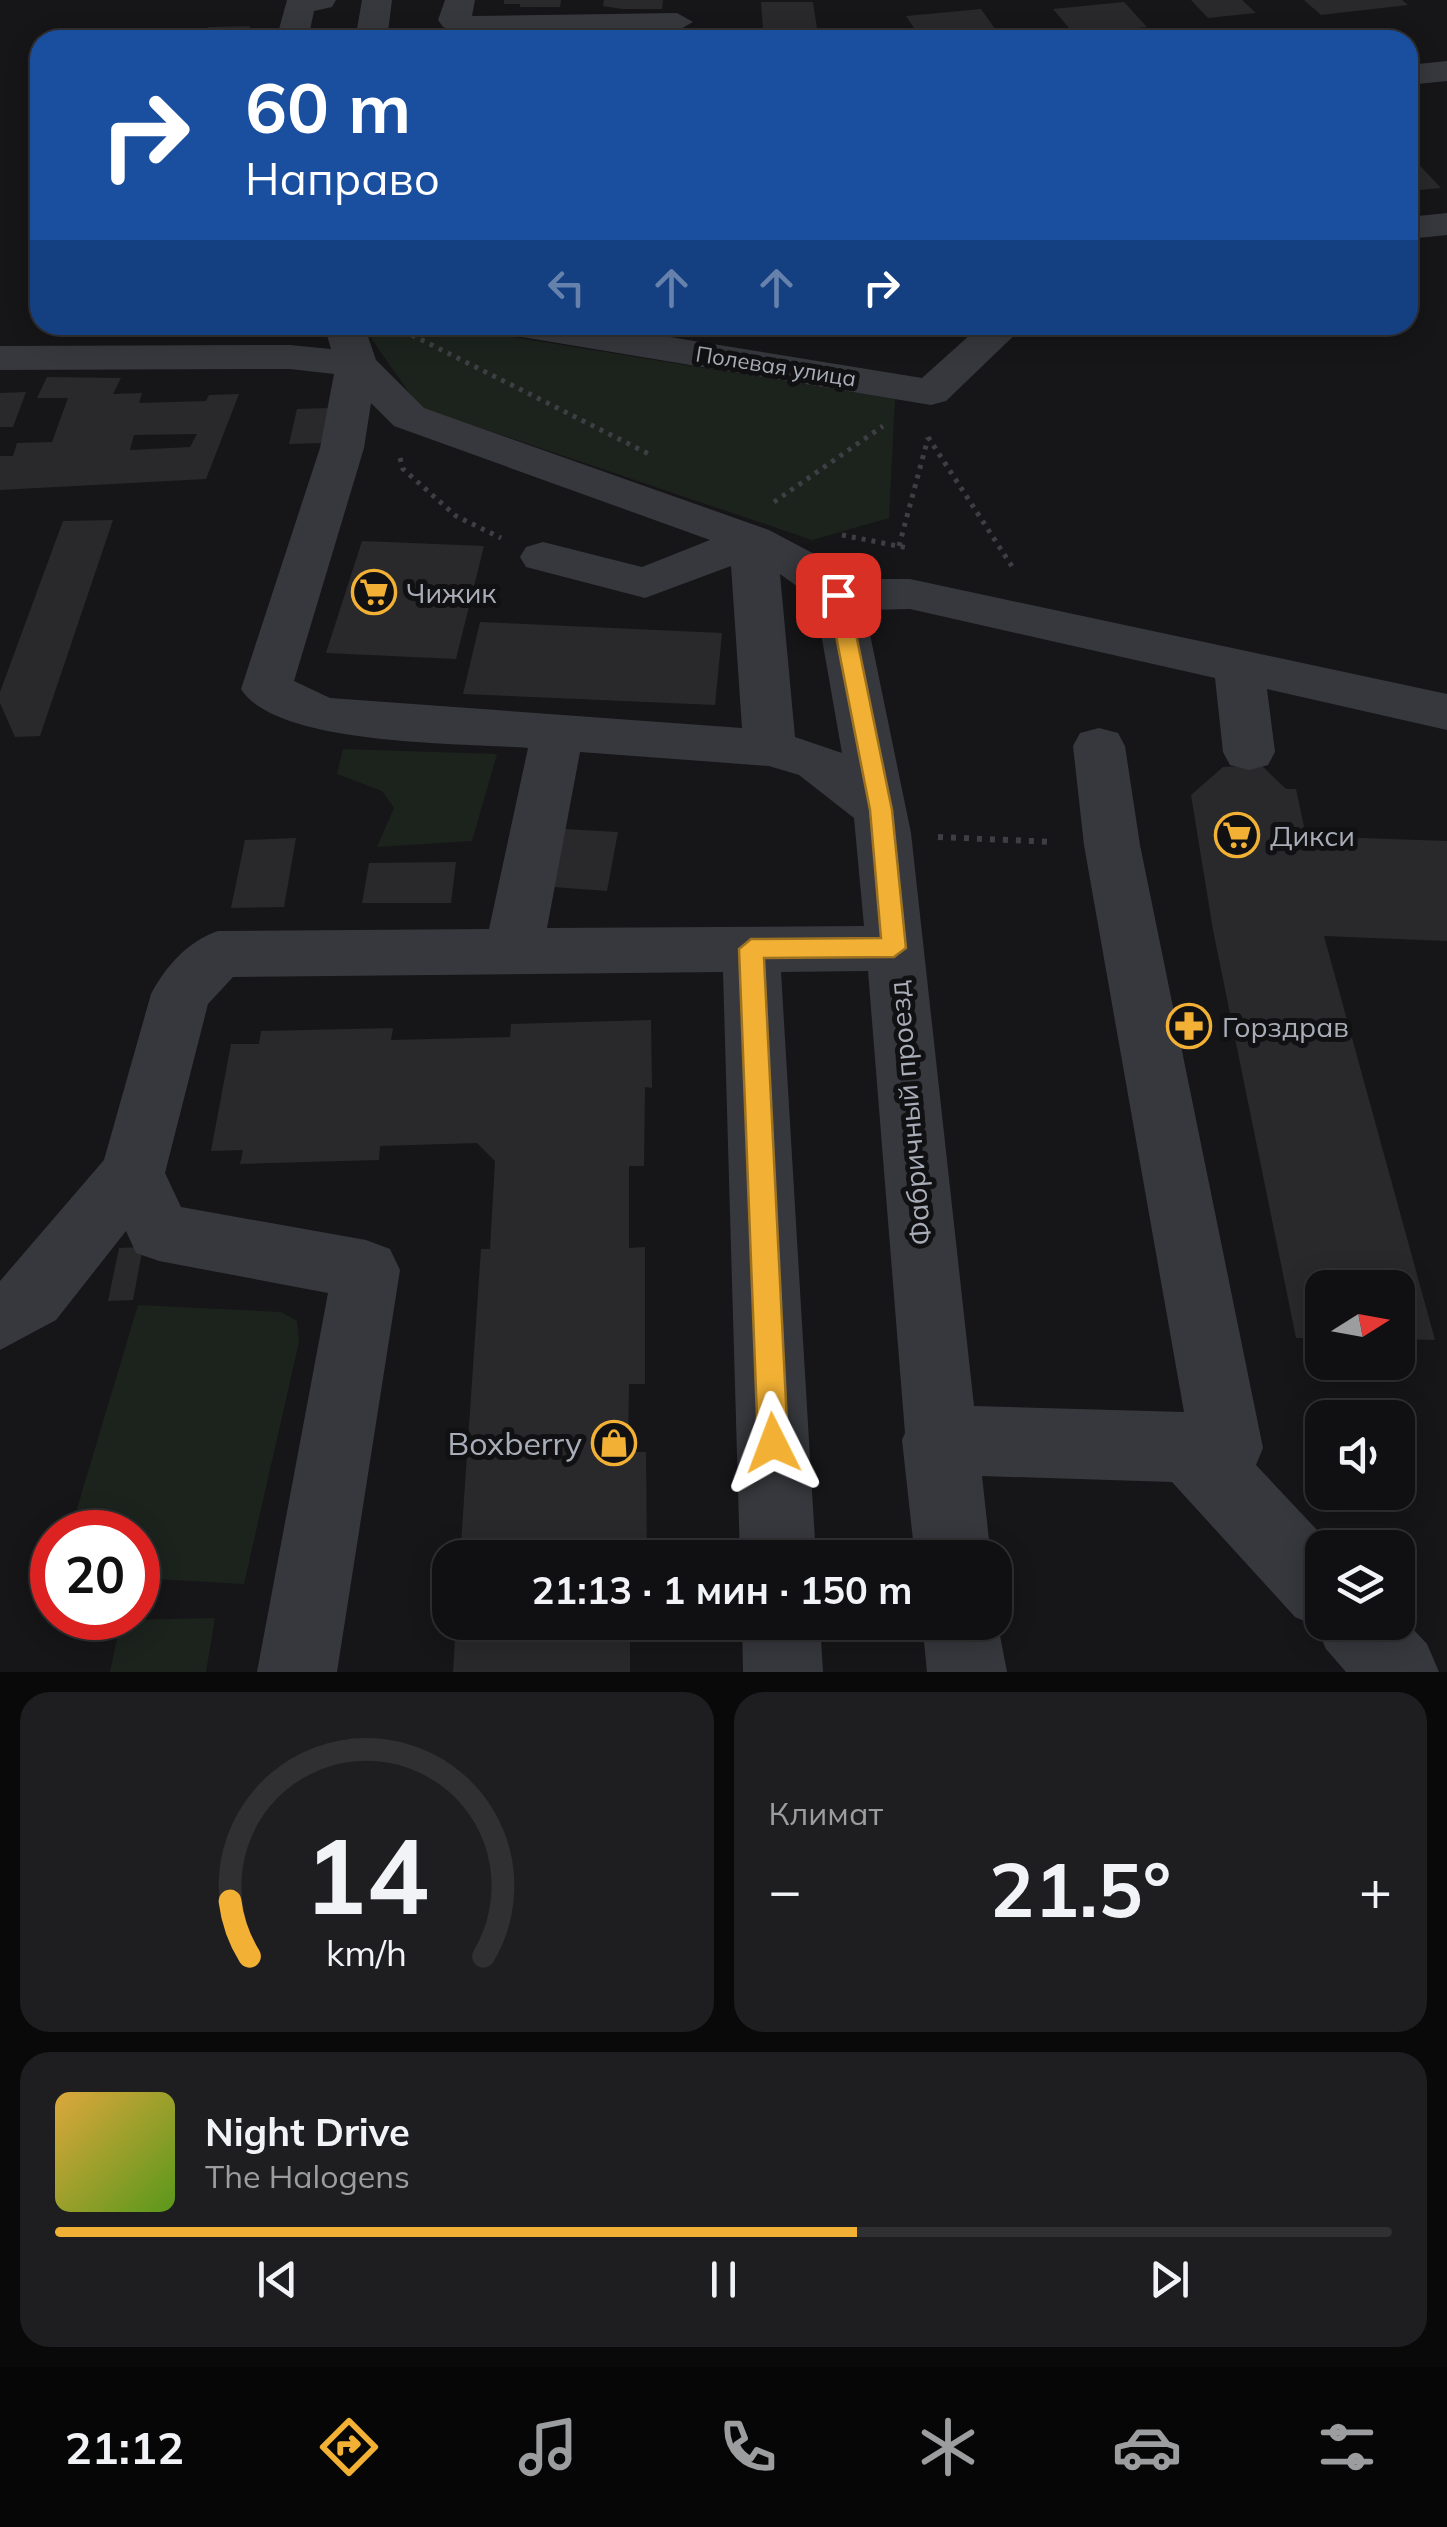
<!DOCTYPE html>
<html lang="ru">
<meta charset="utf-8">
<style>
body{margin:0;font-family:Mulish,sans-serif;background:#1e1e20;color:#f1f3f6;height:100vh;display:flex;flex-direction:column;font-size:38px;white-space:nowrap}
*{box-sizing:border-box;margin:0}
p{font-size:32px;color:#9c9d9f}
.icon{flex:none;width:55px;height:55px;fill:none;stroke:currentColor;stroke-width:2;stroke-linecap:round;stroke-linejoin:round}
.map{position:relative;height:1672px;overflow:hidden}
.side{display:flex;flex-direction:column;gap:20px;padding:20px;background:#09090a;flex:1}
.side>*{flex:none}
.top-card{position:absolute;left:30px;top:30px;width:1388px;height:305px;border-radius:30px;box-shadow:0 5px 25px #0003,0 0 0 2px #303032;background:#1a4fa0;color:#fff;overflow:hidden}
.needle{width:65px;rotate:79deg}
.tools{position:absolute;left:1305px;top:1270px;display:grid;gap:20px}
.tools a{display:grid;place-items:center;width:110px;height:110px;border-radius:20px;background:#101012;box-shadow:0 5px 25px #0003,0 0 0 2px #303032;font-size:50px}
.speed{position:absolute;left:30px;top:1510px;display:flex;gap:20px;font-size:50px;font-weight:700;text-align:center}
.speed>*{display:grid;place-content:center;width:130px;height:130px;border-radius:50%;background:#101012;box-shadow:0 5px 25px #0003,0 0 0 2px #303032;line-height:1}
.speed .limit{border:15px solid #d22;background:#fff;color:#111}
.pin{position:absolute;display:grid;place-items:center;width:85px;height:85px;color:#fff;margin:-42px;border-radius:20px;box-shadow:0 5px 15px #0006}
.me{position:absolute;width:110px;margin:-55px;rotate:357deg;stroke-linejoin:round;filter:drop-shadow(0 0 8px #0008)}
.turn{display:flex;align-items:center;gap:35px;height:210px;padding:0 50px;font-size:45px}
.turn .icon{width:130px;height:130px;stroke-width:2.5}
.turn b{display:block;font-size:70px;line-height:85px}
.lanes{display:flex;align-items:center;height:95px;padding:0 50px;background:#0003;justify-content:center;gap:50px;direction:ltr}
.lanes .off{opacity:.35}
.big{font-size:75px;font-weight:700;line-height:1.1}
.side .card{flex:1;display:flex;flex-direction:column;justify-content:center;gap:15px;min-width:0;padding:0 35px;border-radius:30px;background:#1e1e20}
.side .dial{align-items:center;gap:0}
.dial svg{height:260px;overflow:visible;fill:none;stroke:#303032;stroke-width:7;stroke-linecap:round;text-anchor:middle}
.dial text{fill:#f1f3f6;stroke:none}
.song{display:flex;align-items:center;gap:30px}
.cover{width:120px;height:120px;border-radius:15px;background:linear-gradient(135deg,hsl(40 70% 55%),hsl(90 70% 35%))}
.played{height:10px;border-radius:5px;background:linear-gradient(90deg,#f2b134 60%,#303032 60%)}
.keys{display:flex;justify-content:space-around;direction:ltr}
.heat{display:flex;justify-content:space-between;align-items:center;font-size:55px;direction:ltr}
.side .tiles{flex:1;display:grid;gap:20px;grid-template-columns:1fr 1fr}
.card:last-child{grid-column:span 2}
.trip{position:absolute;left:432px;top:1540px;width:580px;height:100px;border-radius:30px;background:#101012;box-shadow:0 5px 25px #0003,0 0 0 2px #303032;font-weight:700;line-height:100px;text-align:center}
.tabs{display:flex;height:160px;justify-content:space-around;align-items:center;background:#060607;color:#9c9d9f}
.tabs .icon{width:70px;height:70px}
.tabs .current{color:#f2b134}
.tabs b{font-size:45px;color:#f1f3f6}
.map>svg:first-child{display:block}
.green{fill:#1c231d}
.building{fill:#29292c;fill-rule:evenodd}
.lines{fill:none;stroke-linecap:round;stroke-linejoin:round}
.path-far1{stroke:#3d3f44;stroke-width:5;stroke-dasharray:4 6;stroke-linecap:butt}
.path{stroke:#3d3f44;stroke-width:6;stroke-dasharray:5 8;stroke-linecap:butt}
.minor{fill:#37383d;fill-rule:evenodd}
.route{fill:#f2b134;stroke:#9d7322;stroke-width:2.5}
.labels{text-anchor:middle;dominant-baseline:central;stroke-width:10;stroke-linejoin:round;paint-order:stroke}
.far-street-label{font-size:22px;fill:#a8adb8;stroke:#111113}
.poi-label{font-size:28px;fill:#a8adb8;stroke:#111113;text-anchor:start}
.street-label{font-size:28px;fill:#a8adb8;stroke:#111113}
.near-poi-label{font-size:32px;fill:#a8adb8;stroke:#111113;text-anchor:end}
</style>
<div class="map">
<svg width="1447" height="1672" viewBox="0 0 1447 1672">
<rect width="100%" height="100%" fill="#161618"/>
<path class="green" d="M362 325H439L895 399 889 518 812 540 419 407Z
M343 749 497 754 472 841 377 847 394 808 382 791 337 774Z
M138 1305 281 1312 297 1321 299 1342 244 1584 138 1578V1532H70Z
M215 1618 206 1672H110L121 1620Z"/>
<path class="building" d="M504 0H561L560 7H520V4H504Z
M604 0H663L662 9H622L603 6Z
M1191 0H1242L1256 13 1208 18Z
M1304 0H1402L1408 5 1321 15Z
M761 2H813L817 29 763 30Z
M1124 2 1147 27 1074 34 1053 9Z
M981 9 1000 36 922 40 906 16Z
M250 26 245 40H203L208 27Z
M1408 153 1441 188 1408 191Z
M47 377 121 378 113 394 142 393 139 403 206 401 209 395 239 394 206 479 0 490V456H13L17 443 52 442 68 398H37ZM197 434 190 447 130 450 134 435Z
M26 392 13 427H0V393Z
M329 408 322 443 289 444 297 409Z
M113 520 40 736 15 737 0 703V692L63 521Z
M362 541 484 546 456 659 326 653Z
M480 622 722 633 715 705 463 694Z
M1261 765 1286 789H1296L1306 836 1447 841V941L1324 936 1435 1340 1398 1339V1288H1322V1338H1296L1213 930 1191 795 1223 767Z
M565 829 618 832 607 891 553 887Z
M296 838 284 907 231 908 245 840Z
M456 862 451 903H362L369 863Z
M651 1020 652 1088 645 1087 644 1166H629V1248L645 1247V1384H629L628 1452H646L647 1558H460L481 1249H490L495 1161 477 1143 380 1146 379 1160 240 1164 243 1150 211 1151 231 1044H259L261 1031 393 1028 391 1040 510 1037 511 1024Z
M143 1247 133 1300 108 1301 119 1248Z
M456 1622H630V1672H453Z"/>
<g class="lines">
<path class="path-far1" d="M394 326 651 455
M928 437 1015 571
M400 458 403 469 456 516 501 538
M774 502 883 426
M842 535 908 548
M899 546 928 438"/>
<path class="path" d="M938 837 1055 842"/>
<path class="minor" d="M287 0H336L332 7 314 11 308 40H276Z
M362 0H392L387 40H355Z
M445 0H475L472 16 677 13 693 22 677 31 468 36 443 27 438 20Z
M1447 61V81L1408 85V65Z
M1447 213V235L1408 239V217Z
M324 325H364L376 360 424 408 769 530 837 566 850 579H910L1447 694V730L1267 689 1275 752 1268 765 1249 770 1230 765 1223 752 1215 678 910 609 865 610 911 833 974 1406 1184 1412 1084 845 1073 746 1080 733 1099 728 1118 733 1125 746 1140 845 1263 1448 1256 1465 1334 1548H1322V1622H1398V1613L1427 1644 1439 1672H1346L1326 1649 1316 1626 1295 1617 1172 1482 982 1476 991 1558H915L902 1440 905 1433 868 971 781 972 816 1558H740L723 972 233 977 208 1004 165 1173 181 1207 366 1240 390 1249 400 1270 337 1672H257L328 1293 159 1261 136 1253 126 1231 56 1320 0 1350V1281L104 1160 151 994C166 966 188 941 218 931L489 929 528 748C463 743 276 746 241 689L320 448 334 374 290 369 0 370V346L290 345 331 349ZM371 403 394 426 710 540 642 567 543 542 526 547 520 557 526 567 645 598 731 566 742 728 330 698 294 681 364 448ZM780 574 815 599 842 753 795 737ZM580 752 769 766 799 775 854 818 864 926 547 928Z
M502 325H596L922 378 981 325H1025L946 401 931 405 522 337 508 334Z
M995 1610 1007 1672H927L922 1622H995Z
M742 1622H820L823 1672H743Z"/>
</g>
<path class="route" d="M838 589 848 595 892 810 906 948 894 957 764 958 788 1443 783 1453 773 1458 762 1453 758 1443 739 949 751 939 881 938 870 810 828 595Z"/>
<defs>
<symbol id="supermarket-ring" viewBox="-11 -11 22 22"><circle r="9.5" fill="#111113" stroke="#f2b134" stroke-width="1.5"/><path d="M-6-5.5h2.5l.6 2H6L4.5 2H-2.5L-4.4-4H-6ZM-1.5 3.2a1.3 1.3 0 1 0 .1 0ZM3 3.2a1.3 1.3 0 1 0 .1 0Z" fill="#f2b134"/></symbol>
<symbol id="pharmacy-ring" viewBox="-11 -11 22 22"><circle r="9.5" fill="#111113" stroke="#f2b134" stroke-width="1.5"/><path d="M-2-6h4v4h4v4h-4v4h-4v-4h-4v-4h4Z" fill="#f2b134"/></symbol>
<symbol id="shop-ring" viewBox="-11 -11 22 22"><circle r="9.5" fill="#111113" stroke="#f2b134" stroke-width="1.5"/><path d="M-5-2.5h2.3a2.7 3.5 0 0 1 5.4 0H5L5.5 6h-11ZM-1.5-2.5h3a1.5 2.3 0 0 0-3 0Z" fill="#f2b134"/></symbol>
</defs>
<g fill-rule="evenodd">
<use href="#supermarket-ring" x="349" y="567" width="50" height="50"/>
<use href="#supermarket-ring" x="1212" y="810" width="50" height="50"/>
<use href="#pharmacy-ring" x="1164" y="1001" width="50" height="50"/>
<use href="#shop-ring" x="589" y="1418" width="50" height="50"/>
</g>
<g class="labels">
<g class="far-street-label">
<text transform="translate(776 366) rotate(9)">Полевая улица</text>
</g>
<g class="poi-label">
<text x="406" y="592">Чижик</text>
<text x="1270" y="835">Дикси</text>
<text x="1222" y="1026">Горздрав</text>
</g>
<g class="street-label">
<text transform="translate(909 1113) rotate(-95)">Фабричный проезд</text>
</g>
<g class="near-poi-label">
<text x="582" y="1443">Boxberry</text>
</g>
</g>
</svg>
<div class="tools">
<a><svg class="needle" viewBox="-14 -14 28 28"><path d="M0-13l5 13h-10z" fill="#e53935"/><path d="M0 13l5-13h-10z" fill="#9c9d9f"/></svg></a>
<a><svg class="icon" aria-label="sound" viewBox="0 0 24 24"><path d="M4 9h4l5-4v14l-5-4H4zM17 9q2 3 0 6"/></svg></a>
<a><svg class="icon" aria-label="layers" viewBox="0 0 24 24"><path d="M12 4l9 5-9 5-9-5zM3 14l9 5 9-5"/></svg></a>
</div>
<div class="speed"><div class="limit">20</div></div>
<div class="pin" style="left:838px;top:595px;background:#d93025"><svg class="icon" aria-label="arrive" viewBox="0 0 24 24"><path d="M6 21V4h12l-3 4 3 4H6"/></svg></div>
<svg class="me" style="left:773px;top:1443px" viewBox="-20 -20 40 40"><path d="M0-17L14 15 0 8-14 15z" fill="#f2b134" stroke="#fff" stroke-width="4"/></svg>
<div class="trip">21:13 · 1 мин · 150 m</div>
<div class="top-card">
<div class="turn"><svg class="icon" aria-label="right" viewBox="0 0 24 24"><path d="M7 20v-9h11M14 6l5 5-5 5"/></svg><div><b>60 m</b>Направо</div></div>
<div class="lanes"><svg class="icon off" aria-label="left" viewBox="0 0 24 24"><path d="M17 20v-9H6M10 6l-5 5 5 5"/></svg><svg class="icon off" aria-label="ahead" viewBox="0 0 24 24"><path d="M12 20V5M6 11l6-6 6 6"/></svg><svg class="icon off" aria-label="ahead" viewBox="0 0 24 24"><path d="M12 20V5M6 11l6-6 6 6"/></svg><svg class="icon" aria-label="right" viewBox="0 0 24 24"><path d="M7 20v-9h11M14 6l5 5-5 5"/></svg></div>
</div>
</div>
<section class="side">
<div class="tiles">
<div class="card dial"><svg viewBox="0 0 100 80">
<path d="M14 69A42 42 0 1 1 86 69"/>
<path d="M14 69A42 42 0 0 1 8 52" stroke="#f2b134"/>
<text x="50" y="56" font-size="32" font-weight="700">14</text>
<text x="50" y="72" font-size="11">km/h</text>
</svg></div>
<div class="card"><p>Климат</p>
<div class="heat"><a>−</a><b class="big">21.5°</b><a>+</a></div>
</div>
<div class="card">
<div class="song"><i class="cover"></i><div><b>Night Drive</b><p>The Halogens</p></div></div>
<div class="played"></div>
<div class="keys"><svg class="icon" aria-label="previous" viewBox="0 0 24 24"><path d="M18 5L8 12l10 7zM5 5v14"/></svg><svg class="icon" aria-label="pause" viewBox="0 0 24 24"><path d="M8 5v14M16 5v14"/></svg><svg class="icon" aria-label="next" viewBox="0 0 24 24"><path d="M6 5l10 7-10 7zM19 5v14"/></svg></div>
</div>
</div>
</section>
<nav class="tabs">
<b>21:12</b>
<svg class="icon current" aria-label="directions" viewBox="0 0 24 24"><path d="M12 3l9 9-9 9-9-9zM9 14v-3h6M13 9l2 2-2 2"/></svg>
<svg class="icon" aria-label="music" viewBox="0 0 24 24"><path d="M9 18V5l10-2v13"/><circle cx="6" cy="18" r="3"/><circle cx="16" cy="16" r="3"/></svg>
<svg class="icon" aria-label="phone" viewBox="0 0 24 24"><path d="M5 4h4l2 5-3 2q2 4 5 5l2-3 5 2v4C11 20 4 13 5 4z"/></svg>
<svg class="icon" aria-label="climate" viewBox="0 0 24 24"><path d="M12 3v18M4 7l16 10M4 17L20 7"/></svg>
<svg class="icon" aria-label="car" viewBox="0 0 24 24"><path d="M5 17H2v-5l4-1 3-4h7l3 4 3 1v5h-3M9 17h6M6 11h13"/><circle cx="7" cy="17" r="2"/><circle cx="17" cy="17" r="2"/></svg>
<svg class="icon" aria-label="filters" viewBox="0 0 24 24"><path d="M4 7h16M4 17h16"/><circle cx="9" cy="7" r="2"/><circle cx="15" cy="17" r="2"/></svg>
</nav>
